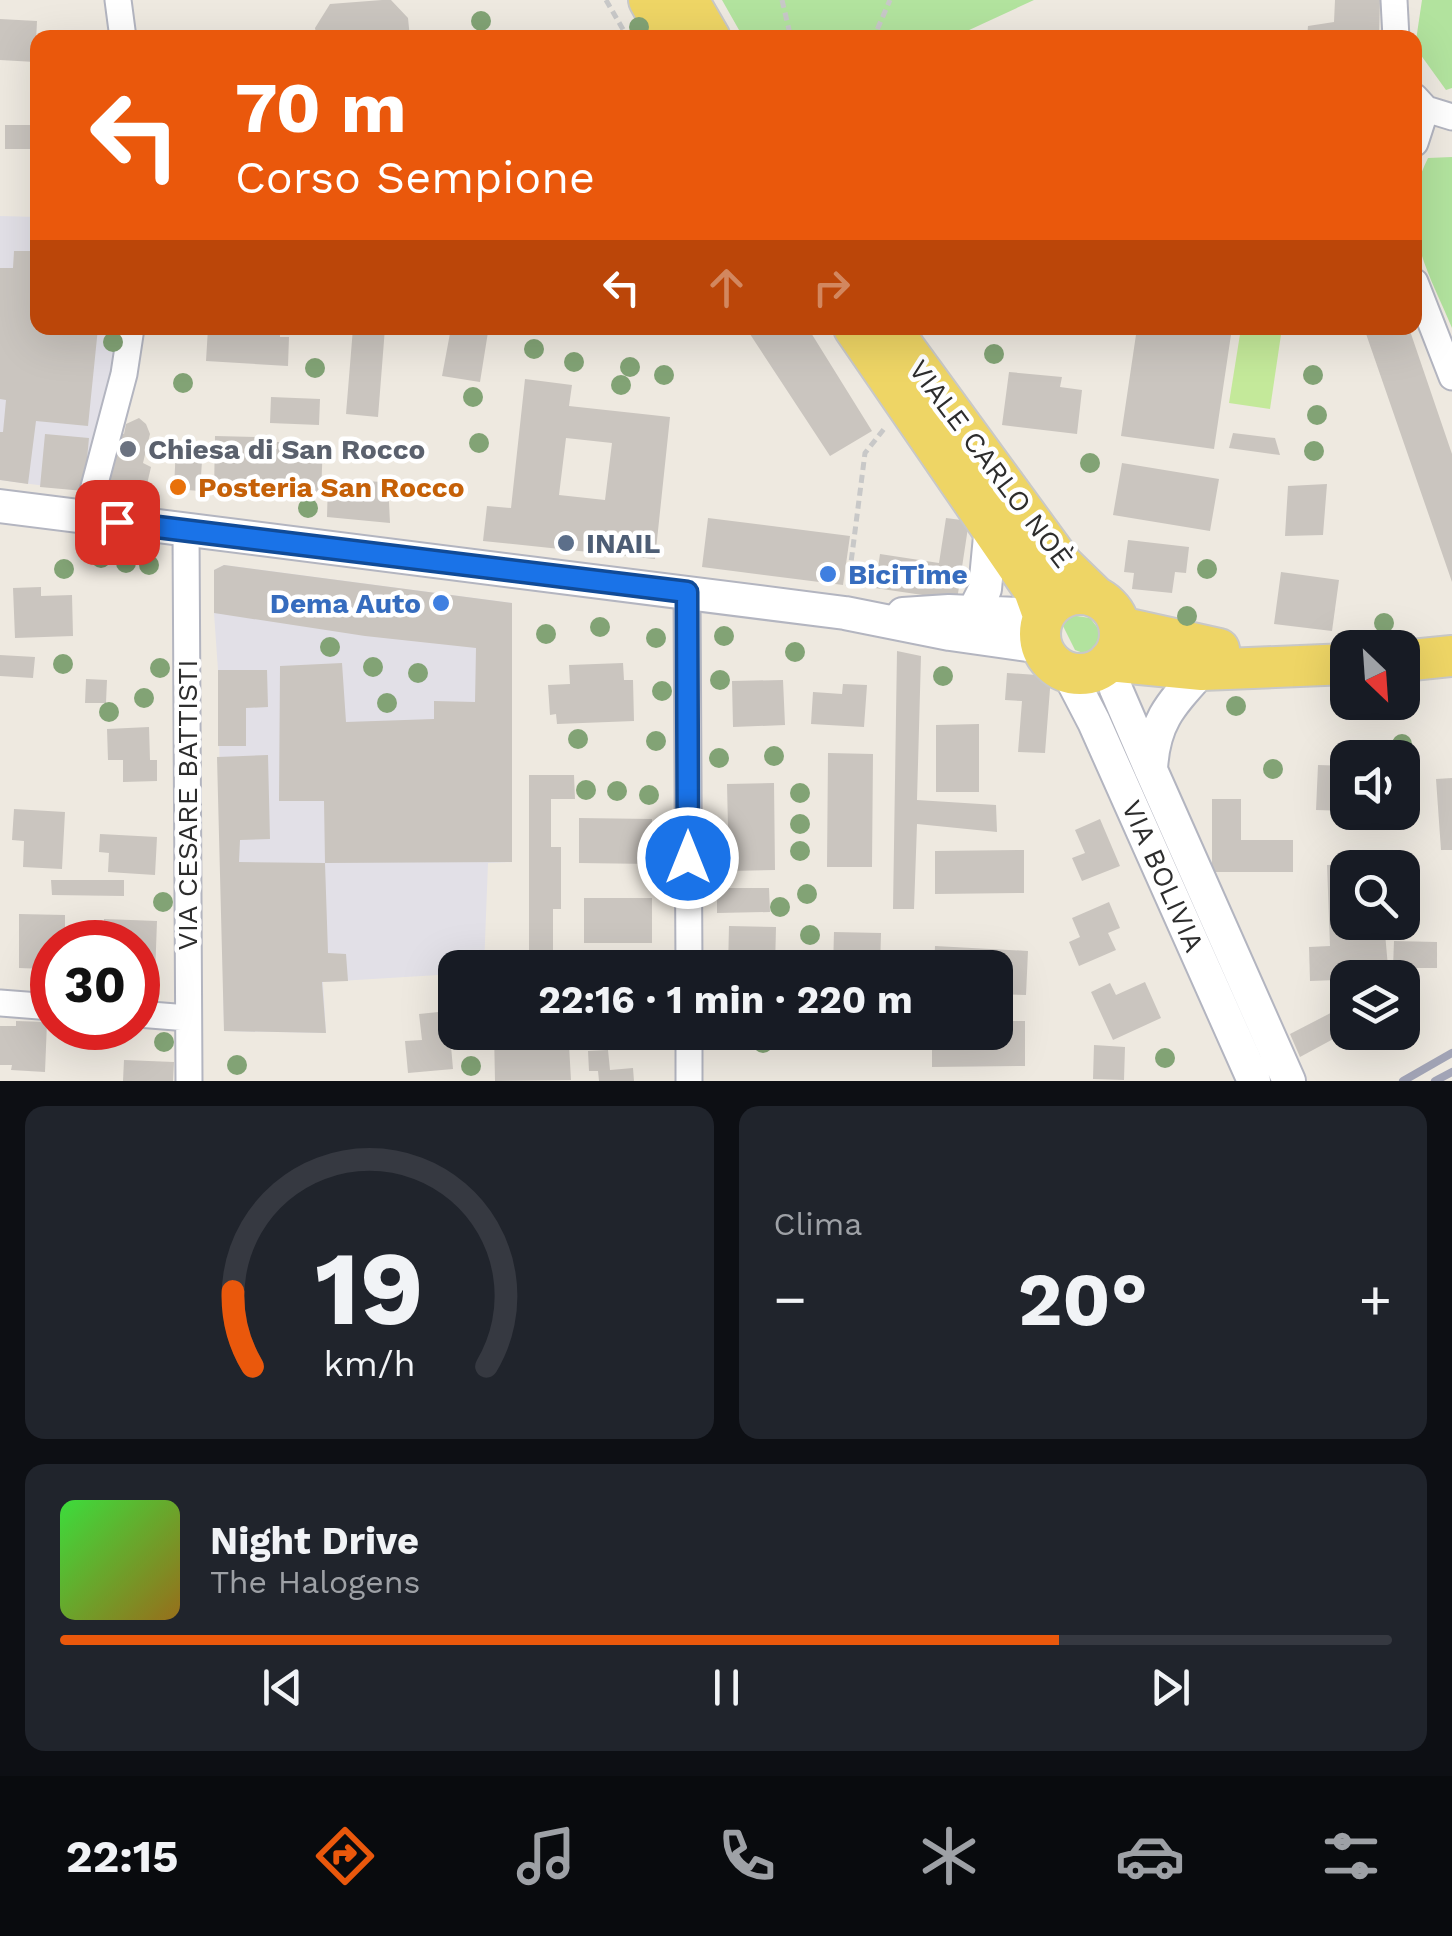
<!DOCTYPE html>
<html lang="it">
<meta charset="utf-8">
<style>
body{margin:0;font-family:"Work Sans",sans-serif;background:#20242c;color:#f1f3f6;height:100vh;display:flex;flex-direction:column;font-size:38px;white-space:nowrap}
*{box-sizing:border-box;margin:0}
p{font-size:32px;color:#9ea1a6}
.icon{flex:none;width:55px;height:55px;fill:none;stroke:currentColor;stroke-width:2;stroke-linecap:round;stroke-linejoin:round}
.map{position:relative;height:1081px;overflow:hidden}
.sheet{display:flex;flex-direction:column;gap:25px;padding:25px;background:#0d0f14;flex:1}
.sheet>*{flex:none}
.top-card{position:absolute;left:30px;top:30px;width:1392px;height:305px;border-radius:20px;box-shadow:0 10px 40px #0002;background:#ea580c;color:#fff;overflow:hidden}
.needle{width:65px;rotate:155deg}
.buttons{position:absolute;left:1330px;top:630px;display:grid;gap:20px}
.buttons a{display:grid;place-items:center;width:90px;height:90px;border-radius:20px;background:#171b24;box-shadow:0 10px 40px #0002;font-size:50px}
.speed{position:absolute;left:30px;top:920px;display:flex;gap:20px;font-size:50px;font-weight:700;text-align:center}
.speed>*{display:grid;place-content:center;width:130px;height:130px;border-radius:50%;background:#171b24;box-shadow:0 10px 40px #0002;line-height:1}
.speed .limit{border:15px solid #d22;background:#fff;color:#111}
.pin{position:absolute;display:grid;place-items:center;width:85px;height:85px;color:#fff;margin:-42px;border-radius:20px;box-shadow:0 5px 15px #0006}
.me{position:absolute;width:110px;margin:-55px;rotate:0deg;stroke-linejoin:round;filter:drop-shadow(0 0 8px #0008)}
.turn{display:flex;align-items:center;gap:35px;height:210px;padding:0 40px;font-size:45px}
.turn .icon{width:130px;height:130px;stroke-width:2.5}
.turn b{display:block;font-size:70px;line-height:85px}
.lanes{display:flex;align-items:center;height:95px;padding:0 40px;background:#0003;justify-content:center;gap:50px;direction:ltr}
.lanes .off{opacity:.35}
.big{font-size:75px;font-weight:700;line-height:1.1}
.sheet .tile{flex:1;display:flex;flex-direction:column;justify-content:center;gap:15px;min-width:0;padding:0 35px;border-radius:20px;background:#20242c}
.sheet .dial{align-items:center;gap:0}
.dial svg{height:260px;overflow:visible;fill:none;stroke:#363941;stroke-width:7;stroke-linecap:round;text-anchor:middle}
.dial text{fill:#f1f3f6;stroke:none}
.song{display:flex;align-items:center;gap:30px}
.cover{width:120px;height:120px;border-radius:15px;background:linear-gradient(135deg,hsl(120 70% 55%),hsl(40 70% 35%))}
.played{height:10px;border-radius:5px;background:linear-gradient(90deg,#ea580c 75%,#363941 75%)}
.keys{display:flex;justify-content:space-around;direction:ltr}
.heat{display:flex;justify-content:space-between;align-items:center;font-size:55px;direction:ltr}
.sheet .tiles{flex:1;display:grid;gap:25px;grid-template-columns:1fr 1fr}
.tile:last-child{grid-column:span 2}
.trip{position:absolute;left:438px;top:950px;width:575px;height:100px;border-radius:20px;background:#171b24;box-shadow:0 10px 40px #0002;font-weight:700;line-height:100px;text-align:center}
.tabs{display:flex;height:160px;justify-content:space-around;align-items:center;background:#090b0e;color:#9ea1a6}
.tabs .icon{width:70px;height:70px}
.tabs .current{color:#ea580c}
.tabs b{font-size:45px;color:#f1f3f6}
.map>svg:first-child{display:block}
.industrial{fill:#e2e0e7}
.green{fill:#b2e39e}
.pitch{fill:#c4e99a}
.building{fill:#cac5bf;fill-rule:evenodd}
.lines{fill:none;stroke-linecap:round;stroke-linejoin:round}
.minor-casing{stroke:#b3b5c0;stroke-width:29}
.tertiary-casing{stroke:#b3b5c0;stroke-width:36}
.primary-casing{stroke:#c8c8c8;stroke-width:44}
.path{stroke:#c8c8c8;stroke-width:5;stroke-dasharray:8 5;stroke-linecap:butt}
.minor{stroke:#fff;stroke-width:25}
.tertiary{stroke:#fff;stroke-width:32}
.primary{stroke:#eed565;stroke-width:40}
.rail{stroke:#a2a4b6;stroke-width:8}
.tree{fill:#82a375}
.route-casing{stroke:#114b97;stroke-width:25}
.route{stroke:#1a73e8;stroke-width:18}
.worship-dot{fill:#6b7280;stroke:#fff;stroke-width:4}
.food-dot{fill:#e8710a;stroke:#fff;stroke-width:4}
.service-dot{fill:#5c6f8a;stroke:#fff;stroke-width:4}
.shop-dot{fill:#3f7fe0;stroke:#fff;stroke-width:4}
.labels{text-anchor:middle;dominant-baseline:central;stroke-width:9;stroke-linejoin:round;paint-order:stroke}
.worship-label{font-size:28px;font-weight:bold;fill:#5b616d;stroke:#fff;text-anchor:start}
.street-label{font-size:28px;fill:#2d2d2d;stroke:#fff}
.food-label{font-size:28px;font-weight:bold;fill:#c56008;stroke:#fff;text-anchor:start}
.service-label{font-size:28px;font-weight:bold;fill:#4e5e75;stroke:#fff;text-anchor:start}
.shop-label{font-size:28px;font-weight:bold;fill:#366cbe;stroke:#fff;text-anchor:start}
</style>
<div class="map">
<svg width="1452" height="1081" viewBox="0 0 1452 1081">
<rect width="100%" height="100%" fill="#eee9e0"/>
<path class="industrial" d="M0 216 37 217 38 328H120L112 380 84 491 0 480Z
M224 565 512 603V862L488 863 484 967 455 968V974L323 982 326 1033 224 1031 218 670 214 613V570Z"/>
<path class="green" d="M722 0H1034L954 37H743Z
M1422 0H1452V88L1446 90 1415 47Z
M1452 157V328C1427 268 1396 222 1428 158Z
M1070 615 1090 618 1101 632 1100 650 1091 656 1075 650 1063 626Z"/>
<path class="pitch" d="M1241 328H1282L1270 409 1229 403Z"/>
<path class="building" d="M382 0H391L408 18 410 38H317L315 28 330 4Z
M1335 0H1380L1379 38H1307L1308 26 1334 22Z
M0 19 37 21 35 62 0 60Z
M5 125H38V149H5Z
M14 251H38V328H98L88 426 36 421 28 484 0 480V432H3L6 400 0 399V268H13Z
M208 328H280V337H289L288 366 206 361Z
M353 328H385L378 417 346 414Z
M451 328 488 332 480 382 442 376Z
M746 328H808L872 431 830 456Z
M1137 328H1232L1214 449 1121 436Z
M1364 328H1409L1452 454V582Z
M1009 372 1062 377 1060 387 1082 390 1077 434 1002 425Z
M525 379 572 385 569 406 670 417 655 559 483 541 487 506 511 508ZM566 438 612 443 605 500 559 495Z
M271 397 320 399 319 425 270 423Z
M139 418 146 424 150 434 143 463 151 467 142 506 106 499 114 431 124 434 126 424Z
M1233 433 1275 438 1280 455 1229 448Z
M45 434 89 438 84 491 40 487Z
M215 436 261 437V449H277V442L323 443 321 494 214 491Z
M176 445 203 446 200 491 174 489Z
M1122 463 1219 479 1210 531 1113 515Z
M328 480 388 482 390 523 327 517Z
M1327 484 1323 535 1285 536 1288 486Z
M708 518 850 536 843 585 702 567Z
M946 518 969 521 957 600 875 588 880 554 939 563Z
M1128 540 1189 547 1186 573 1175 572 1172 593 1132 589 1134 573 1124 572Z
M224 565 512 603V862L325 863 328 953 346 954 348 981 322 982 326 1033 224 1031 217 757 268 755 270 839 240 840 239 862 325 863 324 801H279L280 666 342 663 346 722 434 719V701L475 702 476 648 365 636 214 613V570Z
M1281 572 1339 580 1332 631 1274 624Z
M41 587V596L72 595 73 636 15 638 13 588Z
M897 651 921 656 917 800 996 805 997 832 917 824 914 909H893Z
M0 655 35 657 33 678 0 676Z
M623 663 624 680H633L634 721 557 724 556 714 550 715 548 685 570 684 569 665Z
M218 670H267L268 707 246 708V746H218Z
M1007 673 1051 676 1045 753 1018 752 1022 701 1005 700Z
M86 679 107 680 106 703H85Z
M783 680 785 725 733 727 732 681Z
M843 684 867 685 864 727 811 724 813 692 842 694Z
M979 724V792H936V725Z
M149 727 150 760H157V781L123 782V760H108L107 729Z
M828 753 873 754 872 867H827Z
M1318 765 1348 766V811L1316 810Z
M529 775H574L575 799H551V847H561V909H553V953H529Z
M1452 778V850H1441L1436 779Z
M774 783 775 870 729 871 727 784Z
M1212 799H1241V840H1293V872H1212Z
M14 809 65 812 62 869 23 867 24 841 12 840Z
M579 818 652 819V864L579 863Z
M1100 819 1120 866 1082 881 1072 858 1085 853 1075 830Z
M100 834 157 837 155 875 108 872 109 853 99 852Z
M1024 850V893L935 894V851Z
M1403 862V868H1348V922H1384L1389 978 1310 981 1309 947 1330 946 1327 865Z
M51 880H124V896L52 895Z
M717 888H769L770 912 717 913Z
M584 898H652V943H584Z
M1109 902 1120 928 1108 933 1116 950 1079 966 1069 942 1080 937 1072 918Z
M19 914 65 915V942H52V960H44V969L19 968Z
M104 919 157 921 155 976 138 975V942H103Z
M729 926 776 927 775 968H728Z
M834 932 881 933 880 968H833Z
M1394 941 1437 942V968H1393Z
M935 946 1028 951 1026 995 995 994V968H934Z
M1145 982 1161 1018 1113 1040 1091 992 1110 983 1116 995Z
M1348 1004V1031L1300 1057 1290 1034Z
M448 1011 453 1069 408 1073 405 1041 422 1040 419 1014Z
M16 1021 47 1022 45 1072 11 1070 12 1065H0V1026H16Z
M995 1021H1025V1066L932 1067V1032H995Z
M494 1032H523V1047L569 1045 571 1080 495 1081Z
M1094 1045 1125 1047 1124 1080 1093 1079Z
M608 1050 610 1070 633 1068 634 1081H599L598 1071H589L588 1051Z
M124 1060 174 1062 173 1081H123Z"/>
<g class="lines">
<defs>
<path id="minor" d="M118 0 123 38
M1394 0 1396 38
M1415 97 1426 109 1415 143
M1426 109 1452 117
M1415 282 1452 377
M86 517 124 374 131 328
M186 529 189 1081
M687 592 689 968
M0 1003 52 1007
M138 1014 188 1018
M689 1032V1081"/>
<path id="tertiary" d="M0 506 845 613 950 634 1042 647
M974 611 985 589 991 526
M903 614 949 611 1043 615
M1109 661 1116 689 1151 770 1289 1081
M1068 672 1094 722 1254 1081
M1151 770C1153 722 1171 704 1202 670"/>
<path id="primary" d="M649 0 670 38
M688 0 710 38
M854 328 1034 590 1043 615
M890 328 1062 564 1096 597
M1040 634a40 40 0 1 1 80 0a40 40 0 1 1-80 0Z
M1120 627 1219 649
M1109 661 1202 670 1348 664
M1402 661 1452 656"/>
</defs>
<use href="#minor" class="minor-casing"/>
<use href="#tertiary" class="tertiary-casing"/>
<use href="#primary" class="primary-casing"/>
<path class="path" d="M606 0 628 38
M782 0 791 38
M868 38 877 30 890 0
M848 586 865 453 884 429"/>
<use href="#minor" class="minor"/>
<use href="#tertiary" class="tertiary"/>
<use href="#primary" class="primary"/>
<path class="rail" d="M1403 1081 1452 1053
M1435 1081 1452 1072"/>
</g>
<g class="tree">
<circle cx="481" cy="21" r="10"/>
<circle cx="639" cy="27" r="10"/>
<circle cx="113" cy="342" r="10"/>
<circle cx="534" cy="349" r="10"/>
<circle cx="994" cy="354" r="10"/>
<circle cx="574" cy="362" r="10"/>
<circle cx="630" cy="367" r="10"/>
<circle cx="315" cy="368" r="10"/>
<circle cx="664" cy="375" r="10"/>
<circle cx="1313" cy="375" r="10"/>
<circle cx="183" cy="383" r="10"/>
<circle cx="621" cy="385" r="10"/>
<circle cx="473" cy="397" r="10"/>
<circle cx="1317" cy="415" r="10"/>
<circle cx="479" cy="443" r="10"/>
<circle cx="1314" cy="451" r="10"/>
<circle cx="1090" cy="463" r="10"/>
<circle cx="308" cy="508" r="10"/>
<circle cx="101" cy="558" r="10"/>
<circle cx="126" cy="563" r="10"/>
<circle cx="149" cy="565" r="10"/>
<circle cx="64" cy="569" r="10"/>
<circle cx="1207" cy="569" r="10"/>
<circle cx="1187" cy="616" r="10"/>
<circle cx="1384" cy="623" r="10"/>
<circle cx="600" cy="627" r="10"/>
<circle cx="546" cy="634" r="10"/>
<circle cx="724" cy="636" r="10"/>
<circle cx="656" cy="638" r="10"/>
<circle cx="330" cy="647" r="10"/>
<circle cx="795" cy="652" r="10"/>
<circle cx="63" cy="664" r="10"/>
<circle cx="373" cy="667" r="10"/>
<circle cx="160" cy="668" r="10"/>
<circle cx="418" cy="673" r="10"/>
<circle cx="943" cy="676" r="10"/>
<circle cx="720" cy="680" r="10"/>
<circle cx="662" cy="691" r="10"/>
<circle cx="144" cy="698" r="10"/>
<circle cx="387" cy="703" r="10"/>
<circle cx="1236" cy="706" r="10"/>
<circle cx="109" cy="712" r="10"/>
<circle cx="578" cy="739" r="10"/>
<circle cx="656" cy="741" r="10"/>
<circle cx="1402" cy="744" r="10"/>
<circle cx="774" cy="756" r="10"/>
<circle cx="719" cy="758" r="10"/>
<circle cx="1273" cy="769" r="10"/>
<circle cx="586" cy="790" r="10"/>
<circle cx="617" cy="791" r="10"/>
<circle cx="800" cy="793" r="10"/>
<circle cx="649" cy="795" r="10"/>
<circle cx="800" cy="824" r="10"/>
<circle cx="800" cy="851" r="10"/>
<circle cx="807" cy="894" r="10"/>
<circle cx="163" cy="902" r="10"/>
<circle cx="780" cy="907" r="10"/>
<circle cx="810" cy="935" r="10"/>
<circle cx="164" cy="1042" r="10"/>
<circle cx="763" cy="1043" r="10"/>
<circle cx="1165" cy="1058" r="10"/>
<circle cx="237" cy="1065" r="10"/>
<circle cx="471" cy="1066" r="10"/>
</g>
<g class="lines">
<defs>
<path id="route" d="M117 522 687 592 688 858"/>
</defs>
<use href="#route" class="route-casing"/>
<use href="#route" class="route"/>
</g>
<circle class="worship-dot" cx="128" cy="449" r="10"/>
<circle class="food-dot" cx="178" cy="487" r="10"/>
<circle class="service-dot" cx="566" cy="543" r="10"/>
<g class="shop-dot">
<circle cx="828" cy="574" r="10"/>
<circle cx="441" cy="603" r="10"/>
</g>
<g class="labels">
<g class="worship-label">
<text x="148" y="449">Chiesa di San Rocco</text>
</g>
<g class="street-label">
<text transform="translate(991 464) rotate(53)">VIALE CARLO NOÈ</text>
<text transform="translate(187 805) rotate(-90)">VIA CESARE BATTISTI</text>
<text transform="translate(1163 876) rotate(66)">VIA BOLIVIA</text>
</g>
<g class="food-label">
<text x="198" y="487">Posteria San Rocco</text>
</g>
<g class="service-label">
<text x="586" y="543">INAIL</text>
</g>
<g class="shop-label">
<text x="848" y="574">BiciTime</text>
<text x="421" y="603" text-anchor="end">Dema Auto</text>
</g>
</g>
</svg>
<div class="buttons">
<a><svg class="needle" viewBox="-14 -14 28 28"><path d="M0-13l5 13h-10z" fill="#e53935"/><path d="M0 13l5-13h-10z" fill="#9ea1a6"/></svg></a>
<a><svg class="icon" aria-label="sound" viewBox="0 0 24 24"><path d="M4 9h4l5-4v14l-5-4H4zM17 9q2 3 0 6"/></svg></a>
<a><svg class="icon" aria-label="search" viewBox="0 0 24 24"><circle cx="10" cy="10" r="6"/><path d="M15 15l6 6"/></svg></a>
<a><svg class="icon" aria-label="layers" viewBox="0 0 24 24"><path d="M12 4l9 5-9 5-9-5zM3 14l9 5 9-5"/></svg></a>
</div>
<div class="speed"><div class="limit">30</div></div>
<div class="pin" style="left:117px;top:522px;background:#d93025"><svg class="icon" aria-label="arrive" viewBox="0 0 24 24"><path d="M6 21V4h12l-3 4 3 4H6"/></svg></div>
<svg class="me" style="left:688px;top:858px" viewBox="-20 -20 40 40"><circle r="17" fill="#1a73e8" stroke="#fff" stroke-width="3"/><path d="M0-11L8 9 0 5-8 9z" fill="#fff"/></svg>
<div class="trip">22:16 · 1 min · 220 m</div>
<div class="top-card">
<div class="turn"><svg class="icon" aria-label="left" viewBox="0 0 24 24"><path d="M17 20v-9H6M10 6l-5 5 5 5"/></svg><div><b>70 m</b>Corso Sempione</div></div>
<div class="lanes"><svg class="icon" aria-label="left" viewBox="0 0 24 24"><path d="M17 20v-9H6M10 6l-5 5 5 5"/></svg><svg class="icon off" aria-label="ahead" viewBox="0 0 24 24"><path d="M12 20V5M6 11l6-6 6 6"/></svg><svg class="icon off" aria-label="right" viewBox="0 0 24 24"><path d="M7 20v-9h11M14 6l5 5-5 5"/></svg></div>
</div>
</div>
<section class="sheet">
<div class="tiles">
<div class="tile dial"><svg viewBox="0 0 100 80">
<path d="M14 69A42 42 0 1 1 86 69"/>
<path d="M14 69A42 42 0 0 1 8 46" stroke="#ea580c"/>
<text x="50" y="56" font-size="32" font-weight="700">19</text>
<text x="50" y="72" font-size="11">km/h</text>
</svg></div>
<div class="tile"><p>Clima</p>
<div class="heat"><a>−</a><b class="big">20°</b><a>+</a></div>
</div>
<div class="tile">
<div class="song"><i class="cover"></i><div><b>Night Drive</b><p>The Halogens</p></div></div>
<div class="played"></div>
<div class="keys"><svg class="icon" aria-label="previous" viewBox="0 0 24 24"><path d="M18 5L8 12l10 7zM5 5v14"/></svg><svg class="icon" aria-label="pause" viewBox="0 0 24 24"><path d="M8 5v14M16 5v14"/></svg><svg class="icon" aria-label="next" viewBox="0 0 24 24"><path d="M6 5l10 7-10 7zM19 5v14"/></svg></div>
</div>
</div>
</section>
<nav class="tabs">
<b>22:15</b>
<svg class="icon current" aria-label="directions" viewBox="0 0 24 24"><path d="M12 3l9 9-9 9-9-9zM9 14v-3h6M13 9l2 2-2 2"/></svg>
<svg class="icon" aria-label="music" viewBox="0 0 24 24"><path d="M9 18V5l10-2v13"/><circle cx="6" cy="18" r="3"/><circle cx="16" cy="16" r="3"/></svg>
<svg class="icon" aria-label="phone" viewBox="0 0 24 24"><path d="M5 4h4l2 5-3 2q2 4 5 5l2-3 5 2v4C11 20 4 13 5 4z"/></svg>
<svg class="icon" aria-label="climate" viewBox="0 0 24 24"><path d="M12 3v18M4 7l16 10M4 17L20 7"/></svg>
<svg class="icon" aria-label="car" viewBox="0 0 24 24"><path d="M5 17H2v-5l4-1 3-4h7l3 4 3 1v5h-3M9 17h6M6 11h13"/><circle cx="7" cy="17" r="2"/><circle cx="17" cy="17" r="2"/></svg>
<svg class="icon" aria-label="filters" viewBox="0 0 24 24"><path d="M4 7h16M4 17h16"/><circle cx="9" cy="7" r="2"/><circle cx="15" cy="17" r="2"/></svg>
</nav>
